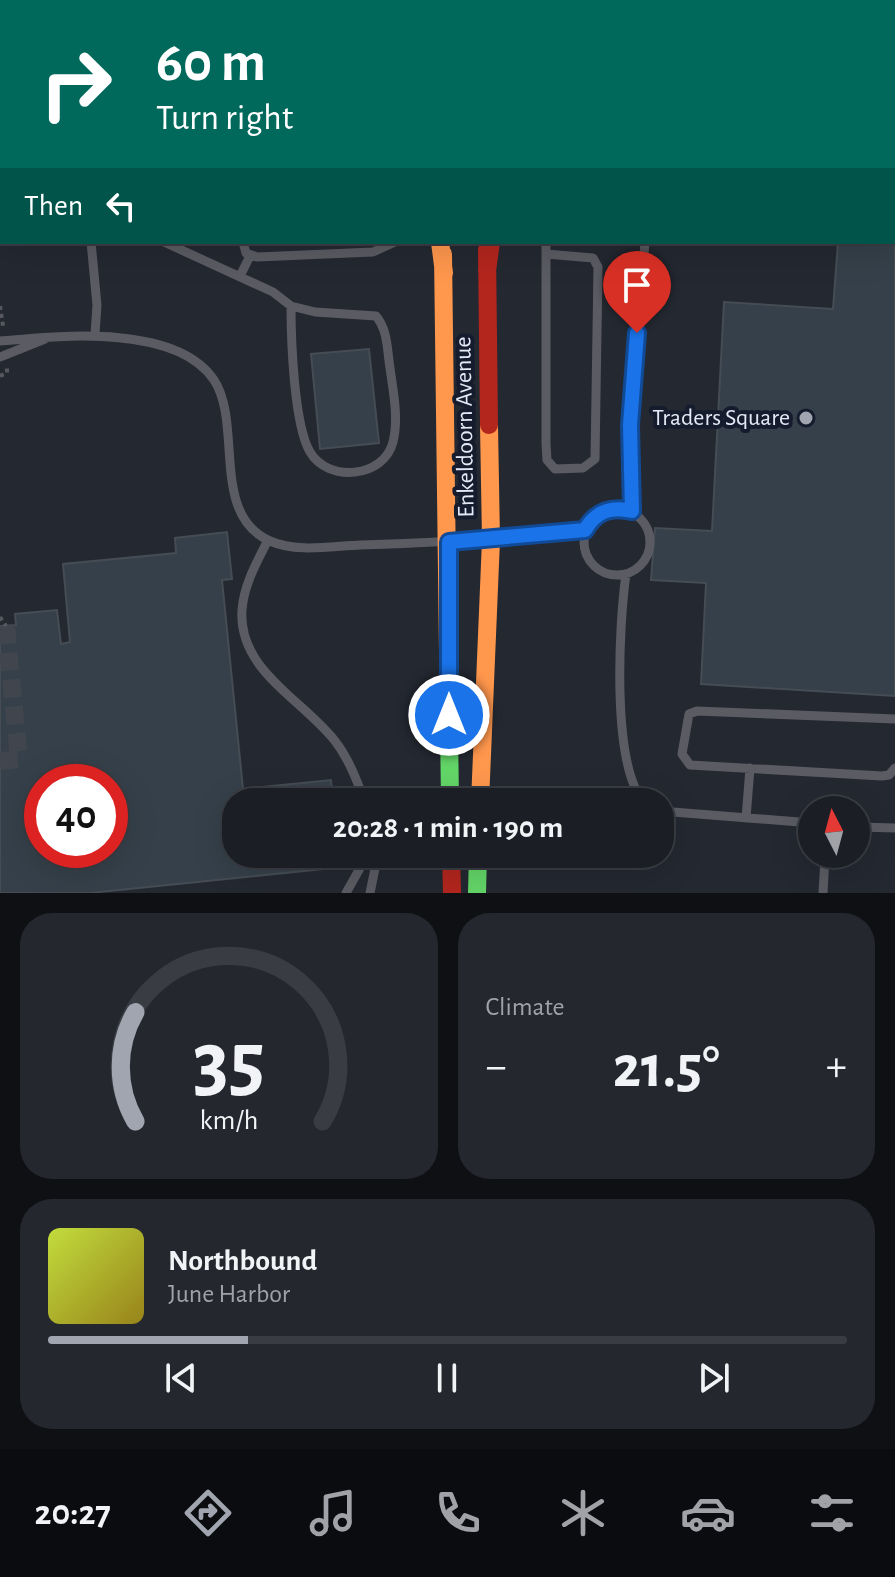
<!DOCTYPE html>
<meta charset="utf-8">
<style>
body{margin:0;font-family:"Alegreya Sans",sans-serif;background:#24272d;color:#f1f3f6;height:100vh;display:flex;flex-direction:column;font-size:30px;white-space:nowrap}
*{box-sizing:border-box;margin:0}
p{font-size:26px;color:#a0a2a7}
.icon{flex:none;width:44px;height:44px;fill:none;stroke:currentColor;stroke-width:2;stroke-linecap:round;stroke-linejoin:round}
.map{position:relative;height:893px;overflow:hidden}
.details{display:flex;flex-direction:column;gap:20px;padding:20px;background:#0f1014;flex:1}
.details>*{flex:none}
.guide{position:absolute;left:0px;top:0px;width:896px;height:244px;box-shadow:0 8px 32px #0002,0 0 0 2px #393c42;background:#00695c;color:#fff;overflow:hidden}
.needle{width:52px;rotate:354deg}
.fabs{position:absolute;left:798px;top:796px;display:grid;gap:16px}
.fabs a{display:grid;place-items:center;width:72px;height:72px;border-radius:50%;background:#1b1e25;box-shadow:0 8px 32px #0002,0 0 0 2px #393c42;font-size:40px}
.speed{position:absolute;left:24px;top:764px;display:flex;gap:16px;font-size:40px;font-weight:700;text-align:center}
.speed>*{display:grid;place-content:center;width:104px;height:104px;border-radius:50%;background:#1b1e25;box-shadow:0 8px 32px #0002,0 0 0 2px #393c42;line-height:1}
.speed .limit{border:12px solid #d22;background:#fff;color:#111}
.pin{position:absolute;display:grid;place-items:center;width:68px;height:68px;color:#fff;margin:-82px -34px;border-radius:50% 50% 50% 0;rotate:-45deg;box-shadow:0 0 8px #0007}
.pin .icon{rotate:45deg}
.me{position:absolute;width:88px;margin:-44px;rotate:0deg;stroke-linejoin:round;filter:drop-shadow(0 0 6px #0008)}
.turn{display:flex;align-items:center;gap:28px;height:168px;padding:0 24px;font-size:36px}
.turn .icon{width:104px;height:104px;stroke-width:2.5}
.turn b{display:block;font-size:56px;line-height:68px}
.then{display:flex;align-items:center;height:76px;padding:0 24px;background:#0003;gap:16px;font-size:30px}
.big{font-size:60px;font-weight:700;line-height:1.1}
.details .widget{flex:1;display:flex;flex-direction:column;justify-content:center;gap:12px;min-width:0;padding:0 28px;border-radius:32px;background:#24272d}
.details .dial{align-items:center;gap:0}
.dial svg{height:208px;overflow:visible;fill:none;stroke:#393c42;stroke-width:7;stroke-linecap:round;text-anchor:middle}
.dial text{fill:#f1f3f6;stroke:none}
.song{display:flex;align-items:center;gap:24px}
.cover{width:96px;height:96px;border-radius:12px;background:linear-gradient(135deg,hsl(70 70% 55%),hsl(50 70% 35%))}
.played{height:8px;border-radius:4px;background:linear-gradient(90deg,#a1a5b0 25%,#393c42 25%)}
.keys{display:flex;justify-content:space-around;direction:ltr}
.heat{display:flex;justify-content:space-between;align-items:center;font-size:44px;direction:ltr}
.details .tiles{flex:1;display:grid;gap:20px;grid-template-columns:1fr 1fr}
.widget:last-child{grid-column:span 2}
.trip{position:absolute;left:222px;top:788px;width:452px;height:80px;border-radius:32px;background:#1b1e25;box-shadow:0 8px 32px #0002,0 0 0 2px #393c42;font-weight:700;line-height:80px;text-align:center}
.tab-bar{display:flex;height:128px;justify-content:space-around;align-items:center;background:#0b0c0f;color:#a0a2a7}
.tab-bar .icon{width:56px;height:56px}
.tab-bar .selected{color:#a1a5b0}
.tab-bar b{font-size:36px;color:#f1f3f6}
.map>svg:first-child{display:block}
.building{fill:#35404a;stroke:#464c54;stroke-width:2;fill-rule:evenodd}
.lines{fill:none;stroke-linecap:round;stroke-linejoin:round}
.street-tunnel{stroke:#41454e;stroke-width:18;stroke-dasharray:18 9;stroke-linecap:butt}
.path{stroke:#57585f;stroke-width:4;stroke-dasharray:4 4;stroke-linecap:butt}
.lane{stroke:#5b5b63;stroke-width:9}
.fast{stroke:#63d668;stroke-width:18}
.slow{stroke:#ff974d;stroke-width:18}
.jam{stroke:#b3261e;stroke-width:18}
.route-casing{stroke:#114b97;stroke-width:20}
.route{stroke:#1a73e8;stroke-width:14}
.poi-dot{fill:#a1a5b0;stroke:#141c2d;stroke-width:3}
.labels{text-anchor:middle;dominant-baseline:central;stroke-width:8;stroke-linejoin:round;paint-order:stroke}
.poi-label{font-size:24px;fill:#e4e9f5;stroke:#141c2d;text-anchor:end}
.street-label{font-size:24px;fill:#e4e9f5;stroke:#141c2d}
</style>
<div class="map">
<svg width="895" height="893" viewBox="0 0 895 893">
<rect width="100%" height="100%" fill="#242831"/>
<path class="building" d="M838 242 895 245V696L701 684 706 583 651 580 655 528 712 531 724 302 833 309Z
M369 349 379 443 320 449 311 354Z
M227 532 232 579 222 580 243 789 331 780 333 802H236V854H338L339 861 333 868 90 893H0V626L16 625 15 614 57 610 61 644 70 642 63 564 176 553 175 538ZM42 782H110V850H42Z"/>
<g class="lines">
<path class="street-tunnel" d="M0 761 19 759 6 626"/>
<path class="path" d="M0 306 3 326
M0 376 7 373V367
M0 617 6 626"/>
<path class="lane" d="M894 157 895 158
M0 188H2
M894 219H895
M0 239H2
M91 242 97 305 95 334
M164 242 273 292 291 306 315 312 376 316C388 330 387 350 390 368 393 391 399 418 393 442 384 478 328 483 310 452 294 425 291 340 291 306
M243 242 246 253 257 257 373 252 395 242
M546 254 593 258 598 267 595 459 583 468 555 469 547 460 546 444V242
M240 276 250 256
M0 341C57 336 176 323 214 380 243 424 210 515 270 541 297 553 332 546 361 545 436 543 510 538 585 530
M0 357 45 339
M584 542a33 33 0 1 1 66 0a33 33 0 1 1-66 0Z
M632 511 630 425 645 242
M268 540C257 562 244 584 242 610 238 670 302 699 335 741 349 759 357 781 365 802
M626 574C619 624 611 765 644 802
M895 719 697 711 689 714 682 754 690 765 882 776 889 775 895 768
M660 811 812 823
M746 818 750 768
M812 825V845
M858 827 895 828
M856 847 859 835 856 823
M819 854 834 860 850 854
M346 893 368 854
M370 893 378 854
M823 893 825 858"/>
<path class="fast" d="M438 0V2
M894 56H895
M448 652 450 802
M477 893 478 854"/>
<path class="slow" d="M109 2 141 0
M0 9H2
M440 242 444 273
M443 254 448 652
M480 802 491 540 489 425"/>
<path class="jam" d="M483 0V2
M0 80H2
M487 250 489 425
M487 271 491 242
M451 854 452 893"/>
</g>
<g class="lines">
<defs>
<path id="route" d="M449 715V542L585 530C596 511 611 506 632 511L630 425 637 333"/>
</defs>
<use href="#route" class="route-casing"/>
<use href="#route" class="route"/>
</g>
<circle class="poi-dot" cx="806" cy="418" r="8"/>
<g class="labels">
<g class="poi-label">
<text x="790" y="418">Traders Square</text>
</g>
<g class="street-label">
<text transform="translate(465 427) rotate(-91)">Enkeldoorn Avenue</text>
</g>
</g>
</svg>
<div class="fabs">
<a><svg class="needle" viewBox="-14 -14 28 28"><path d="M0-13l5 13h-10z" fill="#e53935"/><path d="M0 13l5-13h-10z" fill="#a0a2a7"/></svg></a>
</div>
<div class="speed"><div class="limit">40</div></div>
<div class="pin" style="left:637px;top:333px;background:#d93025"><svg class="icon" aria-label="arrive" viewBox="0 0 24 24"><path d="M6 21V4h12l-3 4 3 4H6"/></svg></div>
<svg class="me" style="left:449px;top:715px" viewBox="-20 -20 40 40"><circle r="17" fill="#1a73e8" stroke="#fff" stroke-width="3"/><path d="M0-11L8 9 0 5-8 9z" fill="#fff"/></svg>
<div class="trip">20:28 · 1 min · 190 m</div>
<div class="guide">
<div class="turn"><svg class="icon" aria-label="right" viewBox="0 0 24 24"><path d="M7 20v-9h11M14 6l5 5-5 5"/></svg><div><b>60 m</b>Turn right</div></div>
<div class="then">Then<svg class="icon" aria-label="left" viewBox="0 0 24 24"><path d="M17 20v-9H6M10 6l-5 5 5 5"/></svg></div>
</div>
</div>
<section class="details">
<div class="tiles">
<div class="widget dial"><svg viewBox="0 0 100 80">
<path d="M14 69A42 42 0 1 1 86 69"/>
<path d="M14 69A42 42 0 0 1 14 27" stroke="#a1a5b0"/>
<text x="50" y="56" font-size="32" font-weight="700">35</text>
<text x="50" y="72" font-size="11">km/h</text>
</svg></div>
<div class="widget"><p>Climate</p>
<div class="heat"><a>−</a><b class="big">21.5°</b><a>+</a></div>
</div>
<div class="widget">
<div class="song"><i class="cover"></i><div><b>Northbound</b><p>June Harbor</p></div></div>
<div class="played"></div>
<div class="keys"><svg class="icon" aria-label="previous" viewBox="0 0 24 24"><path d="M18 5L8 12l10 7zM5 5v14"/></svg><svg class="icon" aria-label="pause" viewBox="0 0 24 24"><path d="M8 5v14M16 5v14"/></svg><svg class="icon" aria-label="next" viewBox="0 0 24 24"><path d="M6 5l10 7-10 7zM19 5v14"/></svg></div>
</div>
</div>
</section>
<nav class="tab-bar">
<b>20:27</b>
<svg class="icon selected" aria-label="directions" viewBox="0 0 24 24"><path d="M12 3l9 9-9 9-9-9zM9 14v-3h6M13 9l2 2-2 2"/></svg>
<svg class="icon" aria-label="music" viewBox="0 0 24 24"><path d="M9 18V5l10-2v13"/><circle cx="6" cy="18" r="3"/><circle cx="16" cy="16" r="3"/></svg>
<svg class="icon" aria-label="phone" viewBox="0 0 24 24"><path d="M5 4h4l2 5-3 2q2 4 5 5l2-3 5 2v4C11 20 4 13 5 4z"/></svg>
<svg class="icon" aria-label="climate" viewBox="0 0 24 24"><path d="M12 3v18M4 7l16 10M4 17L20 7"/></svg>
<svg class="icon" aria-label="car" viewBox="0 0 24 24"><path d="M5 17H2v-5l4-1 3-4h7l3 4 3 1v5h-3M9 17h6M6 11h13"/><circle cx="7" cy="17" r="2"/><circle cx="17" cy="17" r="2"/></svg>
<svg class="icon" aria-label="filters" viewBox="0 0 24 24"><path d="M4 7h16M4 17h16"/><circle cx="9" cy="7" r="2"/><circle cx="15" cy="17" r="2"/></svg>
</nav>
